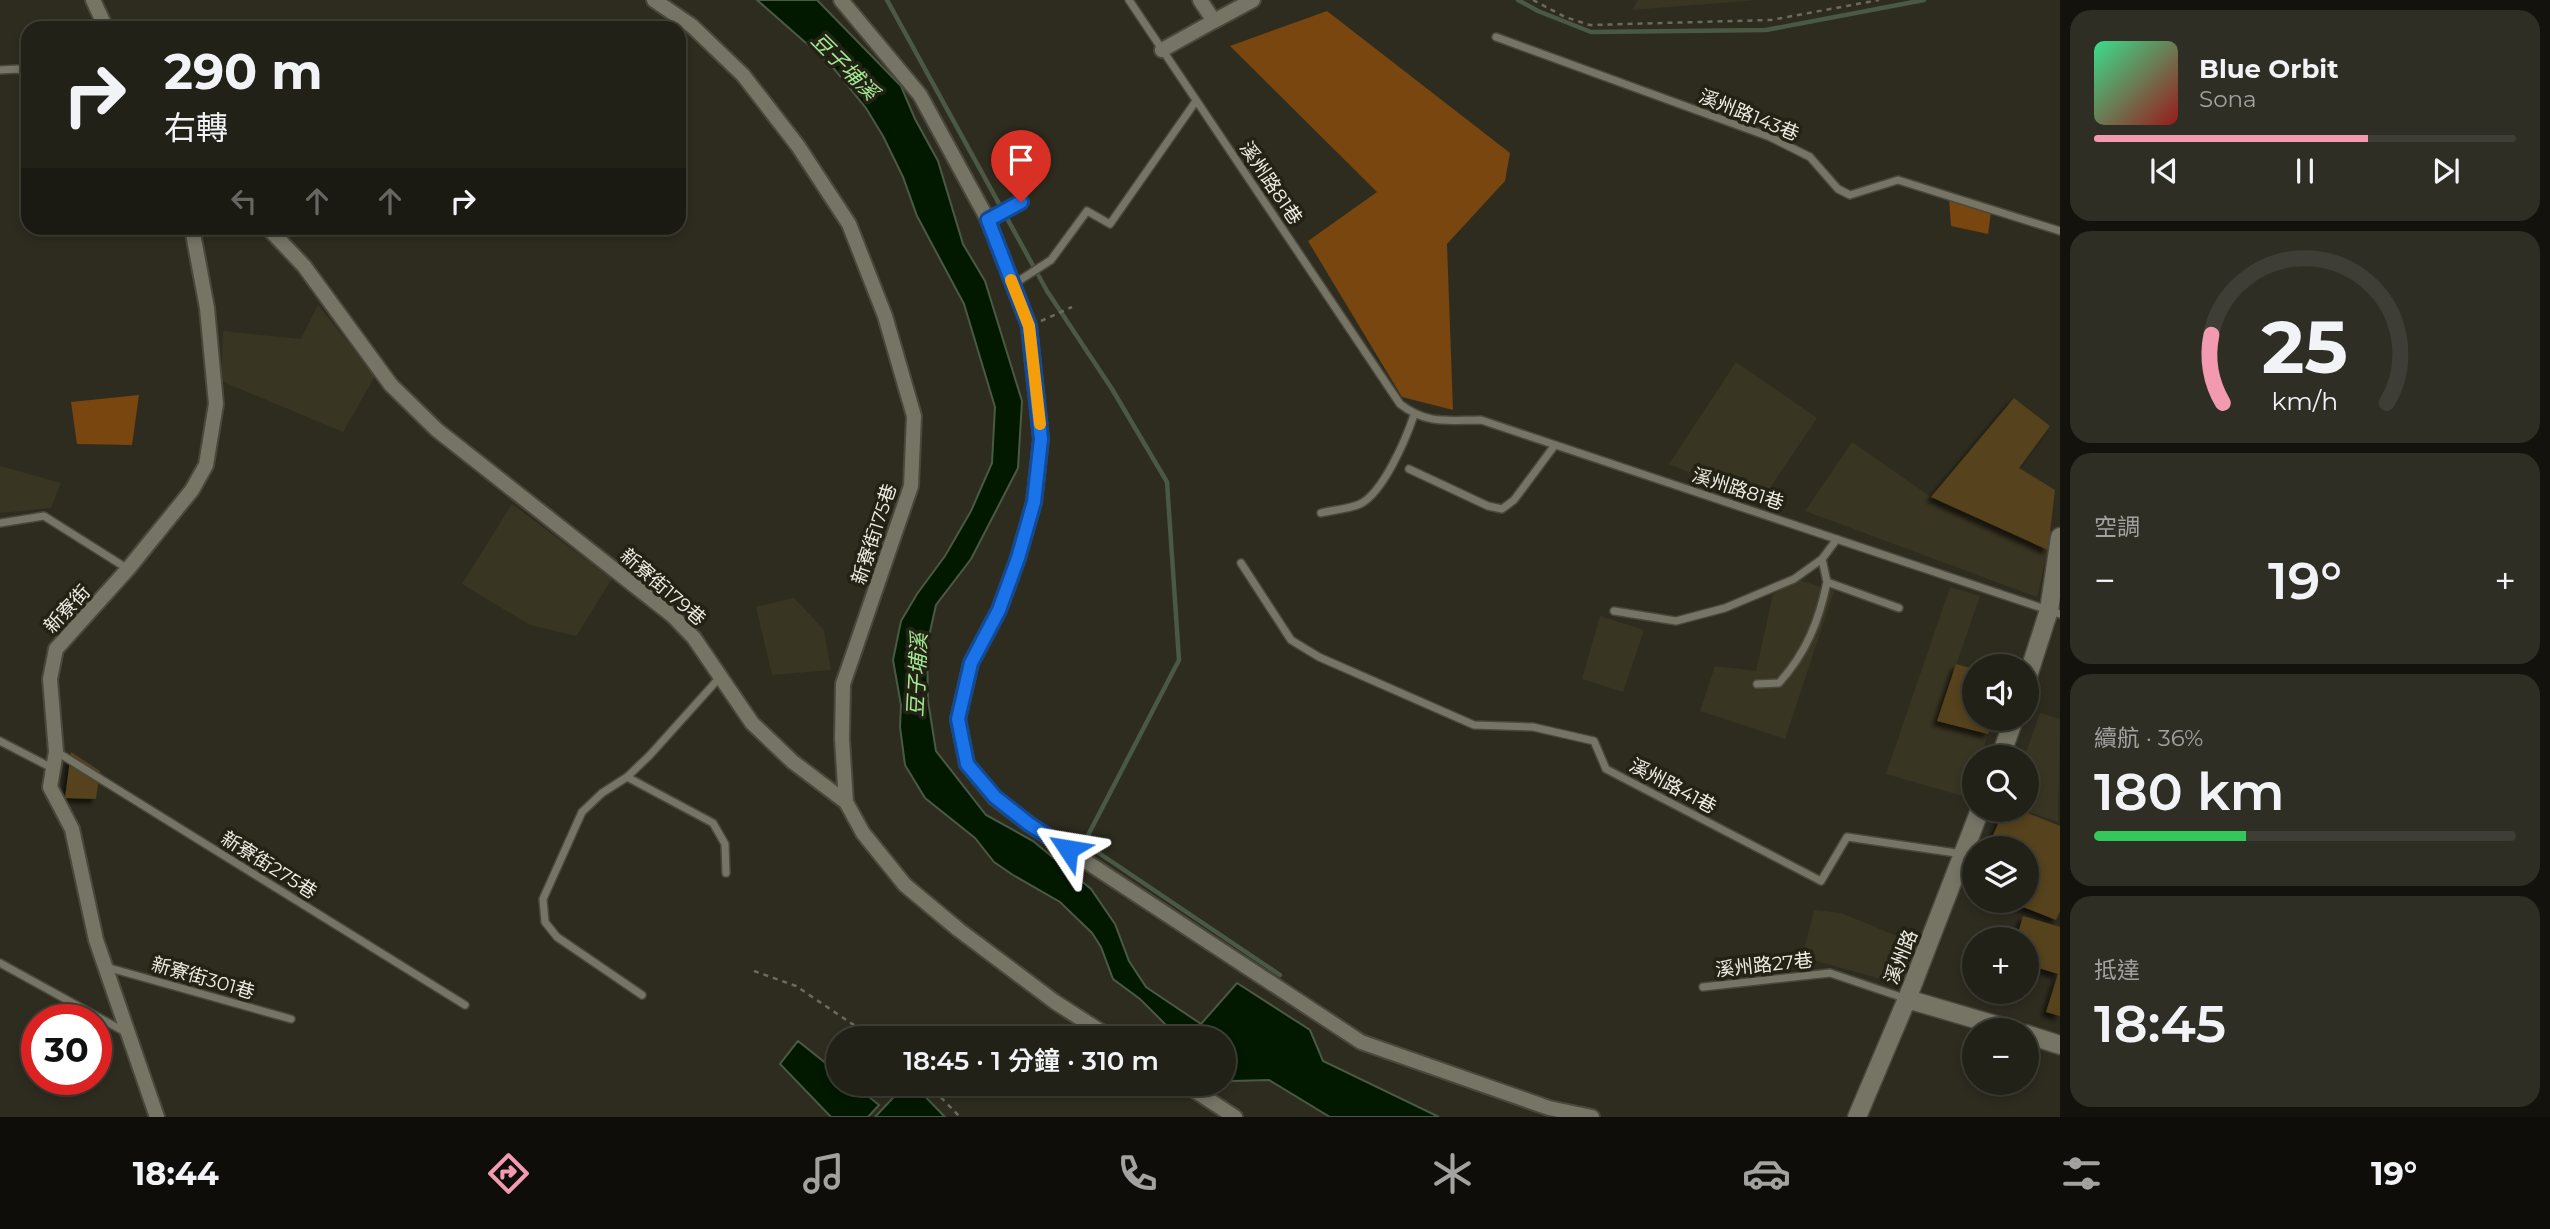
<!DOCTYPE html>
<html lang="zh-TW">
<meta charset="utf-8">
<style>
body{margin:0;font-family:Montserrat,"Noto Sans TC",sans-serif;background:#2e2e24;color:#f1f3f6;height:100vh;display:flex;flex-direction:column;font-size:26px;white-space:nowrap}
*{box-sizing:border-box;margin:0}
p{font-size:23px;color:#a2a3a1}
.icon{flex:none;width:38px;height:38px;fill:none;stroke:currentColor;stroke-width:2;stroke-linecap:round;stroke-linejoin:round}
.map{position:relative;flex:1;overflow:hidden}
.side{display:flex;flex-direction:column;gap:10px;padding:10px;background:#13120d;width:490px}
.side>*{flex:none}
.hud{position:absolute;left:21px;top:21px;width:665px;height:214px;border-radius:21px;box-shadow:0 4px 10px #0003,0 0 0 2px #3f3e36;background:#222117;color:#f1f3f6;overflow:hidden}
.buttons{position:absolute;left:1962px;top:654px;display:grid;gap:14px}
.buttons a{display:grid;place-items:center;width:77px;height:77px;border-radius:50%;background:#222117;box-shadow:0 4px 10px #0003,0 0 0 2px #3f3e36;font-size:35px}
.speed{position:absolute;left:21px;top:1004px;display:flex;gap:14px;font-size:35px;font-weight:700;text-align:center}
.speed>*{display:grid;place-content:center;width:91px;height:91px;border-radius:50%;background:#222117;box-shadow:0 4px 10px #0003,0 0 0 2px #3f3e36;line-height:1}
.speed .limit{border:10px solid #d22;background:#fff;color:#111}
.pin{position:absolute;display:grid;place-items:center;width:60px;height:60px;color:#fff;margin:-72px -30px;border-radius:50% 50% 50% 0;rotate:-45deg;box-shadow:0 0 7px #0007}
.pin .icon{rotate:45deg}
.me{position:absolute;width:77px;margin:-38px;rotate:303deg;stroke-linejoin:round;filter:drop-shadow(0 0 5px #0008)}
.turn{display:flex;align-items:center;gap:24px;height:147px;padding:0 28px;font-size:32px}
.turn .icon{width:91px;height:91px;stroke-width:2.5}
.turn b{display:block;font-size:49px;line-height:60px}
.lanes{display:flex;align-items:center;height:66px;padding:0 28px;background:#0003;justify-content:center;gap:35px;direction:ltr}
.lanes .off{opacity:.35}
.big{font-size:52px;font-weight:600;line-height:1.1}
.side .tile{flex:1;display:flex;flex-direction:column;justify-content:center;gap:10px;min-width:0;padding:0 24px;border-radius:21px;background:#2e2e24}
.side .dial{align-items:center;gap:0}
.dial svg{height:182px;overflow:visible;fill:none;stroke:#3f3e36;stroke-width:7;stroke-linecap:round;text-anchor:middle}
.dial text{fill:#f1f3f6;stroke:none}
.song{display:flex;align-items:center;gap:21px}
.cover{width:84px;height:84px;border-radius:10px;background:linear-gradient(135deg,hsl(150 70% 55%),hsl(0 70% 35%))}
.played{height:7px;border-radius:4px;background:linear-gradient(90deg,#f29aaf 65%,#3f3e36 65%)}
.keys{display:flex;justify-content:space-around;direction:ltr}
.heat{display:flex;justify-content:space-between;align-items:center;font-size:38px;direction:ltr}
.charge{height:10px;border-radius:5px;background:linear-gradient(90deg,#34c759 36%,#3f3e36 0)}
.trip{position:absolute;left:826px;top:1026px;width:410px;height:70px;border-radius:35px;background:#222117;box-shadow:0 4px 10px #0003,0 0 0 2px #3f3e36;font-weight:600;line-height:70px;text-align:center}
.dock{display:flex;height:112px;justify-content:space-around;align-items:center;background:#0e0d09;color:#a2a3a1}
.dock .icon{width:49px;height:49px}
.dock .active{color:#f29aaf}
.dock b{font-size:32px;color:#f1f3f6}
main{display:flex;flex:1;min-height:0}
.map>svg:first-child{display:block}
.built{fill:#383522}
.green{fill:#78460e}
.water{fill:#021900;stroke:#495944;stroke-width:2}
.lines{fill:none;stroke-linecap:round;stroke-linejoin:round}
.stream{stroke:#495944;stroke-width:4.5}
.building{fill:#56421a;filter:url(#shadow)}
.service-casing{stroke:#4a483d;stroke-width:10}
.minor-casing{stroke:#4a483d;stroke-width:18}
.tertiary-casing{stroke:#4a483d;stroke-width:21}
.path{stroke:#6c6a5e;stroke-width:2.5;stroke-dasharray:5 5;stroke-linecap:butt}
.service{stroke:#757465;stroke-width:7}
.minor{stroke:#757465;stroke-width:14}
.tertiary{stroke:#757465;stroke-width:18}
.route-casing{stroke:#114b97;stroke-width:18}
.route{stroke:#1a73e8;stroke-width:12}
.slow{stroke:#f59e0b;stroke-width:12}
.labels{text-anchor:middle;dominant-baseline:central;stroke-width:7;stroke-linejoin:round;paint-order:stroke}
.street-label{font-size:19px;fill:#eeede4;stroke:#242215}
.water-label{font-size:21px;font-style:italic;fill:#a2ea94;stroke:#242215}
</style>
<main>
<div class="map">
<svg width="2060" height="1117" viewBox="0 0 2060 1117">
<defs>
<filter id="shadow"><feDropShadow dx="-4.5" dy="4.5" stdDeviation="2" flood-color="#0009"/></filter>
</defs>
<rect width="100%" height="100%" fill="#2e2c1f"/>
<path class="built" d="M1638 0H1757L1632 10Z
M318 305 375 376 343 432 221 381 223 331 301 339Z
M1736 362 1817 418 1761 501 1669 464Z
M1852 442 1931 497 2048 550 2037 597 1805 511Z
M0 466 61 483 51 508 0 513Z
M512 504 612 579 576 636 530 625 462 584Z
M1799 580 1834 591 1785 739 1700 711 1715 666 1756 671 1773 594Z
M1950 587 1980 596 1937 720 1988 734 1980 758H1974V774L1966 797 1886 774Z
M794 598 824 630 831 670 772 675 756 607Z
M1600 616 1644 630 1623 692 1582 679Z
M2040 713 2060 719 2058 822 2023 810H2026V758H2024Z
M1814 910 1841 913 1909 941 1888 981 1802 957Z"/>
<path class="green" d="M1327 11 1510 153 1505 181 1447 244 1453 410 1402 397 1308 241 1377 192 1230 46Z
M1949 198 1991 212 1988 234 1951 226Z
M139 395 132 445 77 444 71 402Z"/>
<path class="water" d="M757 0H817L901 86 915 119 938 161 963 244 985 281 1022 401 1018 468 971 559 936 605 927 645 928 701 936 751 986 815 1033 841 1091 889 1115 924 1129 961 1146 987 1201 1024 1237 983 1310 1030 1323 1061 1439 1117H1330L1269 1080 1232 1081 1223 1087 1218 1083H1223V1038H1174L1169 1028 1140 999 1113 979 1101 947 1092 933 1060 902 1013 875 994 862 975 838 925 798 905 765 900 727 901 705 893 660 901 621 917 594 945 556 971 511 992 463 995 407 964 304 917 216 903 177 883 136 866 108 831 65Z
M798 1041 838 1073V1083H852L879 1105 868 1117H831L780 1064Z
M907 1083H912L945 1117H875Z"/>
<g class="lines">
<path class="stream" d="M887 0 1047 291 1112 389 1167 482 1179 660 1084 843 1280 975
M1518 0 1538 11 1591 32 1766 30 1924 0"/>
</g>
<path class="building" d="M2014 398 2050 426 2019 468 2055 490 2048 550 1931 497Z
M1956 664 1974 669V719H1994L1988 734 1937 721Z
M71 752 100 771 96 799 65 798Z
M2004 810H2020L2060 826V911L2056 920 2008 901H2026V849H1987Z
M2023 916 2060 927V1016L2046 1012 2058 974 2026 964V940H2016Z"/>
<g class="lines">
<defs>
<path id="service" d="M1129 0 1400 404C1427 425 1448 420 1481 420L2060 614
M1496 37 1770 137 1810 157 1838 189 1850 195 1898 180 2060 231
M0 70 18 69 28 73
M988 220 1021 202
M1014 284 1051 260 1087 211 1110 224 1196 101
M1409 469 1488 506 1502 509 1514 500 1555 445
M1321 513C1333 510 1349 509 1360 504 1383 493 1406 439 1414 415
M0 523 44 516 128 569
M1822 559 1827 582 1899 608
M1241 563 1291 640 1319 657 1474 725 1533 727 1594 741 1606 769 1821 881 1847 837 1963 854
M1614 611 1676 621 1725 608 1794 579 1822 559 1837 539
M1757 684 1779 683C1806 653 1819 621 1827 582
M0 741 52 768
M57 752 465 1005
M627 777 713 823 725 844 726 873
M0 963 127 1033
M106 967 291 1019
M1703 987 1830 973 1907 999
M642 995 557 937 545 922 543 899 582 812 602 793 627 777 650 755 721 676"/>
<path id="minor" d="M93 0 106 28
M654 0 692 26 743 75 798 146 849 224 885 316 914 416 911 486 843 684 842 739 846 802 863 833 905 885 959 930 1055 1002 1111 1038
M841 0 920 95 988 220 1029 326 1041 439 1034 502 1018 558 999 610 971 663 958 719 967 764 995 798 1029 824 1361 1042 1549 1108 1592 1117
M1214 21 1253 0
M1162 50 1214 21 1200 0
M268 228 304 266 391 385 437 430 673 616 694 638 752 723 793 762 846 802
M1183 1083 1235 1117
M157 1117 96 940 72 829 50 787 56 752 50 679 56 649 128 569 192 490 206 465 216 404 207 308 192 228"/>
<path id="tertiary" d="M2026 682 2049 610 2060 537
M2000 758 2014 719
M1907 999 2016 1031
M2026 1034 2060 1045
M1857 1117 1907 999 1980 810"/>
</defs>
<use href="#service" class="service-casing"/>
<use href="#minor" class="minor-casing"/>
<use href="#tertiary" class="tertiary-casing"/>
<path class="path" d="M1533 0 1565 17 1590 25 1771 20 1879 0
M1041 321 1072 307
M1094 849 1100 840
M754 971 796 986 873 1038
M927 1083 960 1117"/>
<use href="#service" class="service"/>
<use href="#minor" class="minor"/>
<use href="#tertiary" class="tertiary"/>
</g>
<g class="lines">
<defs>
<path id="route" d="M1021 202 988 220 1029 326 1041 439 1034 502 1018 558 999 610 971 663 958 719 967 764 995 797 1029 824 1068 849"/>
</defs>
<use href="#route" class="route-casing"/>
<use href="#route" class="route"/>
<path class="slow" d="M1011 280 1029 326 1040 424"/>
</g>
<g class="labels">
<g class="street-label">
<text transform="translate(1749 115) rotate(22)">溪州路143巷</text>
<text transform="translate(1271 183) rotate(56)">溪州路81巷</text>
<text transform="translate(1738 489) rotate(18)">溪州路81巷</text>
<text transform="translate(874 534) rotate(-72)">新寮街175巷</text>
<text transform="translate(663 587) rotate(41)">新寮街179巷</text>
<text transform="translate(67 609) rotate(-47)">新寮街</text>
<text transform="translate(1673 786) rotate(28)">溪州路41巷</text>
<text transform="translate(269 865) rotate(32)">新寮街275巷</text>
<text transform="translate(1901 957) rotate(-68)">溪州路</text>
<text transform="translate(1764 965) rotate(-6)">溪州路27巷</text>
<text transform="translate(203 978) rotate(16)">新寮街301巷</text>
</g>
<g class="water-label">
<text transform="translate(845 66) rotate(45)">豆子埔溪</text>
<text transform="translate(917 675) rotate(-87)">豆子埔溪</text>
</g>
</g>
</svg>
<div class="buttons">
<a><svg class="icon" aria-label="sound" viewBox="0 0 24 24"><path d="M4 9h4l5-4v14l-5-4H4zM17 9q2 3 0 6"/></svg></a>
<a><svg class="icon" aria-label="search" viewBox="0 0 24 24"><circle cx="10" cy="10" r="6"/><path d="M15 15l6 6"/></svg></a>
<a><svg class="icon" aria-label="layers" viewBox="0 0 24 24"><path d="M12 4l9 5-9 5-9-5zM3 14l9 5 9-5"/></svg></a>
<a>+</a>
<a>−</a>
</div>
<div class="speed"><div class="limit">30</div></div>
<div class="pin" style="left:1021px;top:202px;background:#d93025"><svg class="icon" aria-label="arrive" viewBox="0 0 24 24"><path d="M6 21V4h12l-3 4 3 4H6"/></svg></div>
<svg class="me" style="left:1068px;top:849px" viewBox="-20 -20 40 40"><path d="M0-17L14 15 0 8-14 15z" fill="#1a73e8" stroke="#fff" stroke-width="4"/></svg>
<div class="trip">18:45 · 1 分鐘 · 310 m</div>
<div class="hud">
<div class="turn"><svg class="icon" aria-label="right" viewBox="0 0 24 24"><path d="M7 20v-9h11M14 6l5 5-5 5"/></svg><div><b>290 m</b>右轉</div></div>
<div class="lanes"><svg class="icon off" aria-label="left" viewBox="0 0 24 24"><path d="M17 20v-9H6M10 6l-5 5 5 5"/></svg><svg class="icon off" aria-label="ahead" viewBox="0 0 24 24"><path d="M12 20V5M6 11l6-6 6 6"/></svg><svg class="icon off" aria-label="ahead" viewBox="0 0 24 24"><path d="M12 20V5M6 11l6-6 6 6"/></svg><svg class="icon" aria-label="right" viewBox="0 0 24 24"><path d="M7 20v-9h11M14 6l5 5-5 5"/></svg></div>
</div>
</div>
<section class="side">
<div class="tile">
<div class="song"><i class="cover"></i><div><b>Blue Orbit</b><p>Sona</p></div></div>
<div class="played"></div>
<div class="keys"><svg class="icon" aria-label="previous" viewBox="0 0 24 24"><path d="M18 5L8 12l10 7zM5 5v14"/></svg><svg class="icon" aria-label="pause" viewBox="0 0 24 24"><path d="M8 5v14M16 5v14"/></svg><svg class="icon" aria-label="next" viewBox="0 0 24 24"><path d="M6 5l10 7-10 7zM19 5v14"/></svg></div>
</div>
<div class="tile dial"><svg viewBox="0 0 100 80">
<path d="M14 69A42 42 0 1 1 86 69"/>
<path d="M14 69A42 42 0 0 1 9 39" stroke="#f29aaf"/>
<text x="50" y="56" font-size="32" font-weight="700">25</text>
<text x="50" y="72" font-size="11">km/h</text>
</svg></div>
<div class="tile"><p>空調</p>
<div class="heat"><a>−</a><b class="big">19°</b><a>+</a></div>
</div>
<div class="tile"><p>續航 · 36%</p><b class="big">180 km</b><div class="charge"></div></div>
<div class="tile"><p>抵達</p><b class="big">18:45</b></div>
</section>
</main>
<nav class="dock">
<b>18:44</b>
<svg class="icon active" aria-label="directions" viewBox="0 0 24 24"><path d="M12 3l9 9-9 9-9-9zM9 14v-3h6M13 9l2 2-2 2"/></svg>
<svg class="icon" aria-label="music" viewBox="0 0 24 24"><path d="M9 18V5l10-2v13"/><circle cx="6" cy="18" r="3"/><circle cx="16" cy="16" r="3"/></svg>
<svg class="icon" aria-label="phone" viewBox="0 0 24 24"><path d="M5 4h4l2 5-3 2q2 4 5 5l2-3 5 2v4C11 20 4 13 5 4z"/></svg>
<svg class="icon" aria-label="climate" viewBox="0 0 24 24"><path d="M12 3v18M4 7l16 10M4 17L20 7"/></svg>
<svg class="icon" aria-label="car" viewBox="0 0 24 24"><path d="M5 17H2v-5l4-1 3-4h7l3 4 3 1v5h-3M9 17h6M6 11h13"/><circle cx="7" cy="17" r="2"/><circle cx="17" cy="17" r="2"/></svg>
<svg class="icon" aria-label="filters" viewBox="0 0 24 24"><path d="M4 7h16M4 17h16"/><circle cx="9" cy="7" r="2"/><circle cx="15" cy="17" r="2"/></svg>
<b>19°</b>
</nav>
